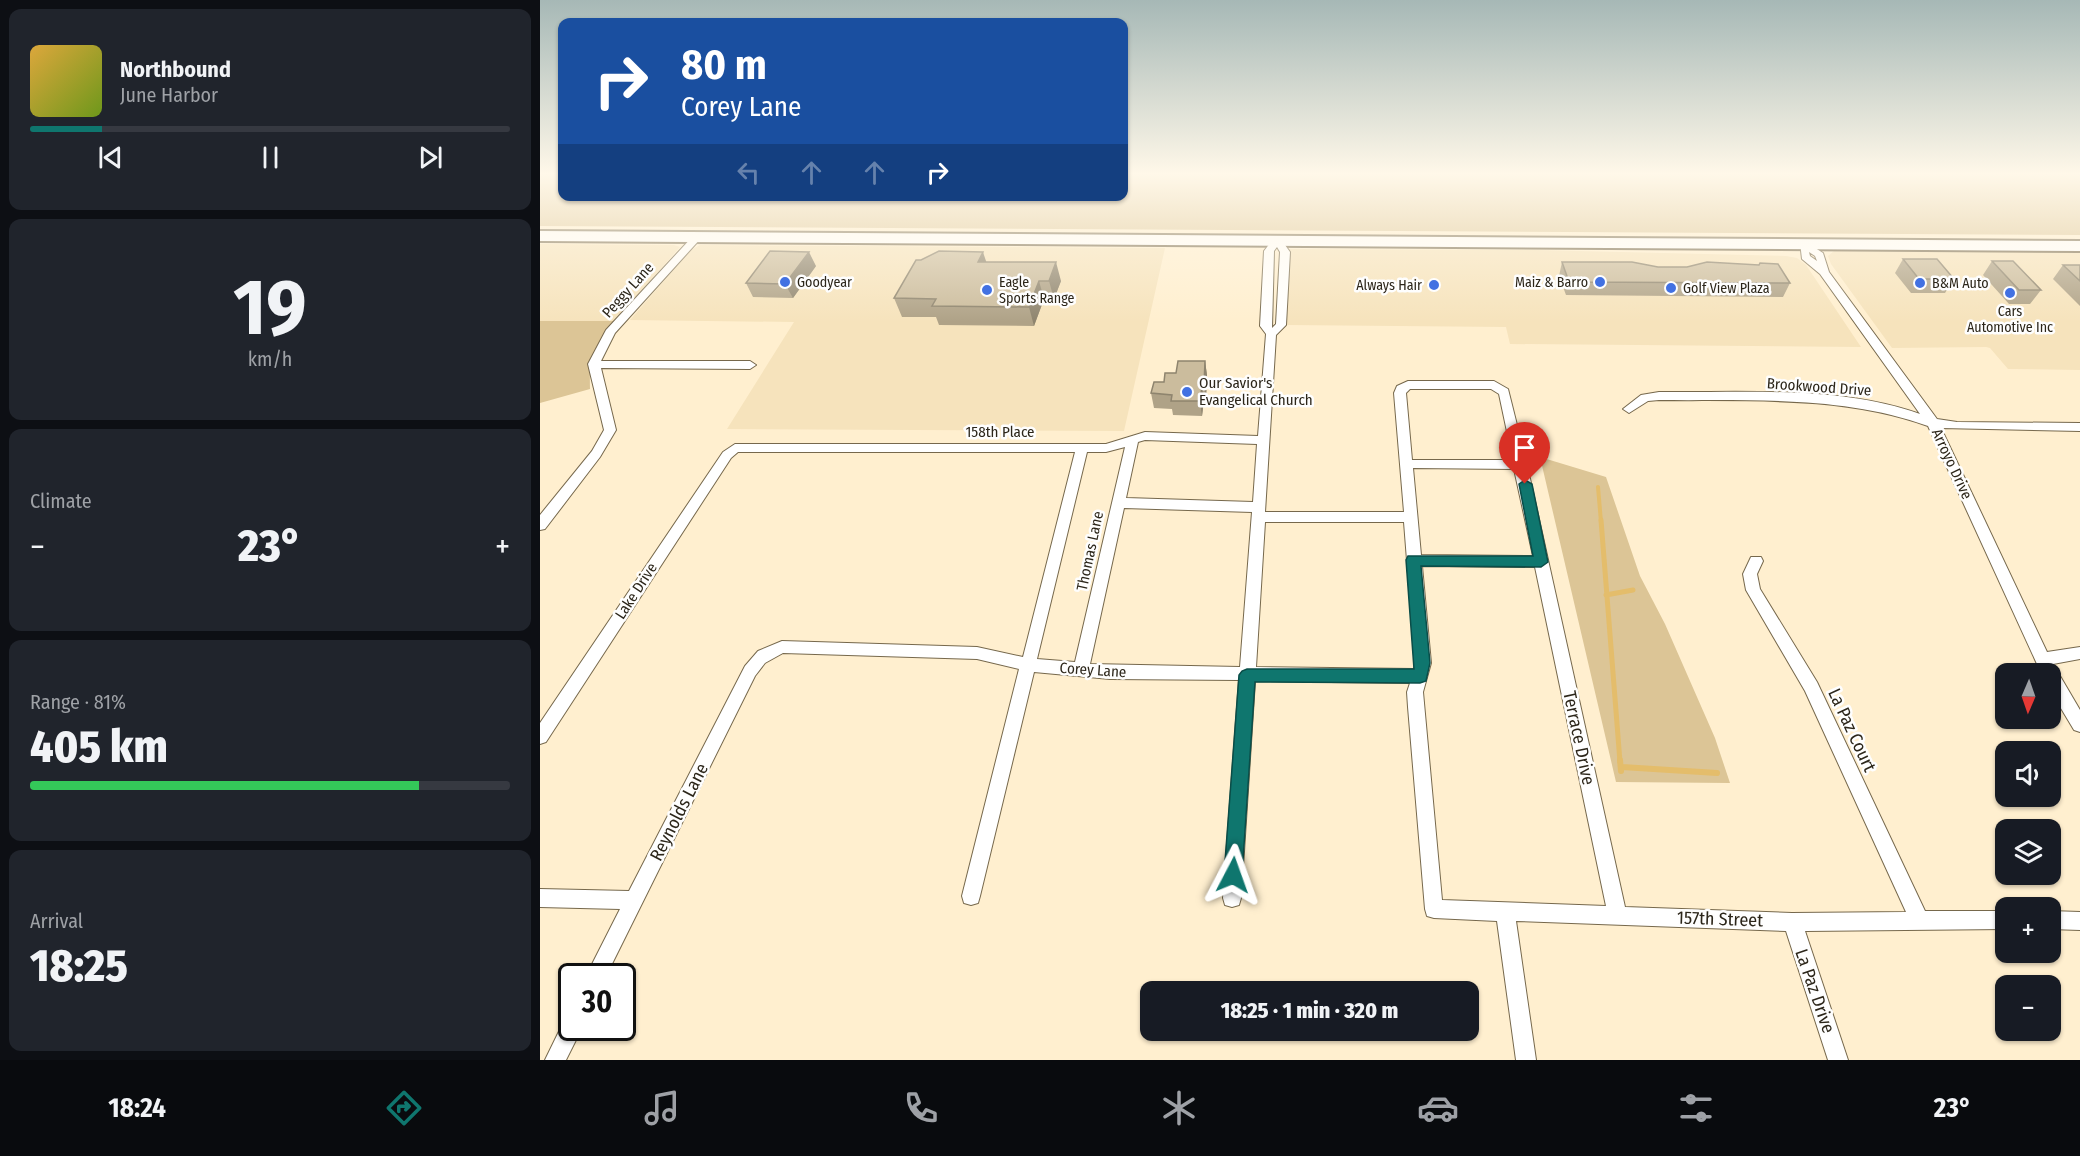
<!DOCTYPE html>
<meta charset="utf-8">
<style>
body{margin:0;font-family:"Fira Sans Condensed",sans-serif;background:#20242c;color:#f1f3f6;height:100vh;display:flex;flex-direction:column;font-size:22px;white-space:nowrap}
*{box-sizing:border-box;margin:0}
p{font-size:20px;color:#9ea1a6}
.icon{flex:none;width:33px;height:33px;fill:none;stroke:currentColor;stroke-width:2;stroke-linecap:round;stroke-linejoin:round}
.map{position:relative;flex:1;overflow:hidden}
.details{display:flex;flex-direction:column;gap:9px;padding:9px;background:#0d0f14;width:540px}
.details>*{flex:none}
.banner{position:absolute;left:18px;top:18px;width:570px;height:183px;border-radius:12px;box-shadow:0 2px 4px #0004;background:#1a4fa0;color:#fff;overflow:hidden}
.needle{width:39px;rotate:182deg}
.controls{position:absolute;left:1455px;top:663px;display:grid;gap:12px}
.controls a{display:grid;place-items:center;width:66px;height:66px;border-radius:12px;background:#171b24;box-shadow:0 2px 4px #0004;font-size:30px}
.speed{position:absolute;left:18px;top:963px;display:flex;gap:12px;font-size:30px;font-weight:700;text-align:center}
.speed>*{display:grid;place-content:center;width:78px;height:78px;border-radius:50%;background:#171b24;box-shadow:0 2px 4px #0004;line-height:1}
.speed .limit{border:3px solid #111;border-radius:9px;background:#fff;color:#111}
.pin{position:absolute;display:grid;place-items:center;width:51px;height:51px;color:#fff;margin:-62px -26px;border-radius:50% 50% 50% 0;rotate:-45deg;box-shadow:0 0 6px #0007}
.pin .icon{rotate:45deg}
.me{position:absolute;width:66px;margin:-33px;rotate:4deg;stroke-linejoin:round;filter:drop-shadow(0 0 4px #0008)}
.turn{display:flex;align-items:center;gap:21px;height:126px;padding:0 24px;font-size:27px}
.turn .icon{width:78px;height:78px;stroke-width:2.5}
.turn b{display:block;font-size:42px;line-height:51px}
.lanes{display:flex;align-items:center;height:57px;padding:0 24px;background:#0003;justify-content:center;gap:30px;direction:ltr}
.lanes .off{opacity:.35}
.big{font-size:45px;font-weight:800;line-height:1.1}
.details .tile{flex:1;display:flex;flex-direction:column;justify-content:center;gap:9px;min-width:0;padding:0 21px;border-radius:12px;background:#20242c}
.details .dial{align-items:center;gap:0}
.dial b{font-size:78px;line-height:1}
.song{display:flex;align-items:center;gap:18px}
.cover{width:72px;height:72px;border-radius:9px;background:linear-gradient(135deg,hsl(40 70% 55%),hsl(80 70% 35%))}
.played{height:6px;border-radius:3px;background:linear-gradient(90deg,#0f766e 15%,#363941 15%)}
.keys{display:flex;justify-content:space-around;direction:ltr}
.heat{display:flex;justify-content:space-between;align-items:center;font-size:33px;direction:ltr}
.charge{height:9px;border-radius:4px;background:linear-gradient(90deg,#34c759 81%,#363941 0)}
.trip{position:absolute;left:600px;top:981px;width:339px;height:60px;border-radius:12px;background:#171b24;box-shadow:0 2px 4px #0004;font-weight:800;line-height:60px;text-align:center}
.tab-bar{display:flex;height:96px;justify-content:space-around;align-items:center;background:#090b0e;color:#9ea1a6}
.tab-bar .icon{width:42px;height:42px}
.tab-bar .selected{color:#0f766e}
.tab-bar b{font-size:27px;color:#f1f3f6}
main{display:flex;flex:1;min-height:0}
.map>svg:first-child{display:block}
.built{fill:#f6e3bc}
.green{fill:#dcc596}
.lines{fill:none;stroke-linecap:round;stroke-linejoin:round}
.stream-far2{stroke:#e4bd6b;stroke-width:4}
.stream-far1{stroke:#e4bd6b;stroke-width:5}
.stream{stroke:#e4bd6b;stroke-width:6}
.street-casing{stroke:#76684c;stroke-width:2}
.primary-casing{stroke:#76684c;stroke-width:4}
.street{fill:#fff;fill-rule:evenodd}
.primary{fill:#fff;fill-rule:evenodd}
.wall{fill:#afa287}
.shaded-wall{fill:#8e846e}
.building{fill:#cbbc9d;stroke:#8e846e;stroke-width:1.5}
.route{fill:#0f766e;stroke:#0a4d48;stroke-width:1.5}
.poi-dot{fill:#4271e2;stroke:#fefefe;stroke-width:2}
.labels{text-anchor:middle;dominant-baseline:central;stroke-width:5;stroke-linejoin:round;paint-order:stroke}
.far-poi-label{font-size:14px;fill:#2c261a;stroke:#fefefe;text-anchor:start}
.street-label{font-size:15px;fill:#2c261a;stroke:#fefefe}
.poi-label{font-size:15px;fill:#2c261a;stroke:#fefefe;text-anchor:start}
.near-street-label{font-size:18px;fill:#2c261a;stroke:#fefefe}
</style>
<main>
<section class="details">
<div class="tile">
<div class="song"><i class="cover"></i><div><b>Northbound</b><p>June Harbor</p></div></div>
<div class="played"></div>
<div class="keys"><svg class="icon" aria-label="previous" viewBox="0 0 24 24"><path d="M18 5L8 12l10 7zM5 5v14"/></svg><svg class="icon" aria-label="pause" viewBox="0 0 24 24"><path d="M8 5v14M16 5v14"/></svg><svg class="icon" aria-label="next" viewBox="0 0 24 24"><path d="M6 5l10 7-10 7zM19 5v14"/></svg></div>
</div>
<div class="tile dial"><b>19</b><p>km/h</p></div>
<div class="tile"><p>Climate</p>
<div class="heat"><a>−</a><b class="big">23°</b><a>+</a></div>
</div>
<div class="tile"><p>Range · 81%</p><b class="big">405 km</b><div class="charge"></div></div>
<div class="tile"><p>Arrival</p><b class="big">18:25</b></div>
</section>
<div class="map">
<svg width="1540" height="1060" viewBox="0 0 1540 1060">
<rect width="100%" height="100%" fill="#ffefcf"/>
<path class="built" d="M0 244 134 245 140 247 75 321H0Z
M160 245 625 248 584 431 187 429 254 322 90 320 151 250Z
M749 249 996 250 1246 256 1257 258 1266 265 1321 347 970 344 966 327 747 325Z
M1294 251 1540 252V370L1468 369 1450 348 1446 347 1352 348 1291 264 1288 256Z"/>
<path class="green" d="M0 174H22V196H584V174H1540V235L0 226Z
M0 321H75C54 346 49 356 50 389L0 403Z
M1000 457 1066 477 1100 576 1125 624 1175 738 1190 783 1076 782Z"/>
<g class="lines">
<path class="stream-far2" d="M1058 487 1061 522"/>
<path class="stream-far1" d="M1061 520 1080 762
M1066 595 1093 590"/>
<path class="stream" d="M1080 760 1081 771
M1082 767 1177 773"/>
<defs>
<path id="street" d="M154 235 162 237 75 333 61 361H210L216 365 210 369 61 368 76 430 60 457 5 529 0 530V515L52 451 64 430 48 364 66 330Z
M737 237 740 238 750 252 746 325 736 335 725 512H864L854 393 857 386 868 381H954L968 389 987 465 1085 907 1252 913 1366 912 1265 691 1206 590 1203 574 1211 557H1221L1223 561 1217 574 1220 589 1277 682 1385 911H1466V929L1265 931 1308 1060H1288L1246 931 976 921 996 1060H976L957 921 894 918 887 916 885 909 868 707 867 692 870 683 715 681 701 898 699 905 692 907 685 905 683 898 699 680 570 679 494 672 440 896 438 903 431 905 424 903 422 896 479 669 437 659 243 653 225 663 215 676 66 976H46L80 909 0 907V889L89 891 205 666 218 651 242 641 437 647 483 657 535 452H198L191 458 6 742 0 744V723L183 452 195 444H566L605 432 718 436 726 334 720 326 724 251 734 238ZM737 247 740 252 736 324 732 328 734 251ZM870 389H951L959 394 973 460H872L866 393ZM605 440 717 444 713 502 586 498 598 442ZM585 447 535 662 497 659 547 452H566ZM873 468 974 469 993 556 881 555ZM584 508 712 512 700 667 550 664ZM725 522H864L875 663 874 669 716 667ZM882 566 995 567 1066 906 902 900 883 692 891 663Z
M1260 242H1266L1283 253 1289 272 1397 419 1417 422 1540 423V431L1401 428 1507 652 1540 647V659L1513 664 1540 710V732L1534 730 1510 690V674H1502L1497 664 1388 426C1302 395 1209 401 1119 400L1108 401 1089 413 1083 409 1101 395 1119 392C1204 393 1298 385 1380 414L1280 274 1262 259ZM1269 252 1275 256 1277 261 1270 256Z
M1510 911 1540 912V930L1510 929Z
M32 1016V1028H42L26 1060H5L25 1019Z"/>
<path id="primary" d="M0 231 1540 241V251L0 241Z"/>
</defs>
<use href="#street" class="street-casing"/>
<use href="#primary" class="primary-casing"/>
<use href="#street" class="street"/>
<use href="#primary" class="primary"/>
</g>
<path class="wall" d="M1363 259 1414 279 1405 293H1371L1355 273Z
M1452 261 1501 290 1490 304H1469L1443 275Z
M446 262 521 281 514 299H504L494 326 399 325 396 317H362L354 298Z
M1022 262 1250 283 1243 297 1026 295 1019 276Z
M1523 265H1540V306L1513 279Z
M276 266 253 298 213 297 206 283Z
M665 361 667 375 666 400H664L662 416 633 415 632 409 614 408 611 393 624 382 636 373Z"/>
<path class="shaded-wall" d="M269 252 276 266 253 298 245 284Z
M443 252 449 270 438 262Z
M516 262 521 281 514 299 509 281Z
M499 281 504 299 494 326 489 307Z
M665 361 667 375 666 400 664 386Z
M662 386 664 400 662 416 660 401Z"/>
<path class="building" d="M230 251 269 252 245 284 206 283Z
M399 251 443 252 438 262H516L509 281H499L489 307 392 306 396 299 354 298 376 260H381Z
M1363 259H1397L1414 279H1379Z
M1452 261H1473L1501 290H1479Z
M1022 262H1092L1118 267H1147L1167 262 1219 265 1220 263 1238 264 1250 283 1029 282Z
M1523 265H1540V281Z
M638 361H665L664 386H662L660 401H631L632 395 611 393 614 382H624L625 373H636Z"/>
<linearGradient id="sky" x2="0" y2="1"><stop stop-color="#a6b8b6"/><stop offset="0.54" stop-color="#fff8e9"/><stop offset="1" stop-color="#fff8e9" stop-opacity="0"/></linearGradient>
<rect width="1540" height="322" fill="url(#sky)"/>
<path class="route" d="M985 480 992 484 1008 562 1001 567 881 566 890 663 886 681 880 683 715 682 702 875 700 882 693 885 687 882 684 875 699 675 702 671 707 669H874L866 560 868 556H993L979 484Z"/>
<g class="poi-dot">
<circle cx="245" cy="282" r="6"/>
<circle cx="1060" cy="282" r="6"/>
<circle cx="1380" cy="283" r="6"/>
<circle cx="894" cy="285" r="6"/>
<circle cx="1131" cy="288" r="6"/>
<circle cx="447" cy="290" r="6"/>
<circle cx="1470" cy="293" r="6"/>
<circle cx="647" cy="392" r="6"/>
</g>
<g class="labels">
<g class="far-poi-label">
<text x="257" y="282">Goodyear</text>
<text x="459" y="282">Eagle<tspan x="459" dy="16">Sports Range</tspan></text>
<text x="1048" y="282" text-anchor="end">Maiz &amp; Barro</text>
<text x="1392" y="283">B&amp;M Auto</text>
<text x="882" y="285" text-anchor="end">Always Hair</text>
<text x="1143" y="288">Golf View Plaza</text>
<text x="1470" y="311" text-anchor="middle">Cars<tspan x="1470" dy="16">Automotive Inc</tspan></text>
</g>
<g class="street-label">
<text transform="translate(88 290) rotate(-48)">Peggy Lane</text>
<text transform="translate(1279 387) rotate(4)">Brookwood Drive</text>
<text x="460" y="432">158th Place</text>
<text transform="translate(1412 464) rotate(65)">Arroyo Drive</text>
<text transform="translate(550 551) rotate(-78)">Thomas Lane</text>
<text transform="translate(96 591) rotate(-57)">Lake Drive</text>
<text transform="translate(553 670) rotate(4)">Corey Lane</text>
</g>
<g class="poi-label">
<text x="659" y="383">Our Savior's<tspan x="659" dy="17">Evangelical Church</tspan></text>
</g>
<g class="near-street-label">
<text transform="translate(1312 730) rotate(65)">La Paz Court</text>
<text transform="translate(1039 738) rotate(78)">Terrace Drive</text>
<text transform="translate(139 812) rotate(-63)">Reynolds Lane</text>
<text transform="translate(1180 919) rotate(2)">157th Street</text>
<text transform="translate(1275 991) rotate(71)">La Paz Drive</text>
</g>
</g>
</svg>
<div class="controls">
<a><svg class="needle" viewBox="-14 -14 28 28"><path d="M0-13l5 13h-10z" fill="#e53935"/><path d="M0 13l5-13h-10z" fill="#9ea1a6"/></svg></a>
<a><svg class="icon" aria-label="sound" viewBox="0 0 24 24"><path d="M4 9h4l5-4v14l-5-4H4zM17 9q2 3 0 6"/></svg></a>
<a><svg class="icon" aria-label="layers" viewBox="0 0 24 24"><path d="M12 4l9 5-9 5-9-5zM3 14l9 5 9-5"/></svg></a>
<a>+</a>
<a>−</a>
</div>
<div class="speed"><div class="limit">30</div></div>
<div class="pin" style="left:985px;top:484px;background:#d93025"><svg class="icon" aria-label="arrive" viewBox="0 0 24 24"><path d="M6 21V4h12l-3 4 3 4H6"/></svg></div>
<svg class="me" style="left:693px;top:875px" viewBox="-20 -20 40 40"><path d="M0-17L14 15 0 8-14 15z" fill="#0f766e" stroke="#fff" stroke-width="4"/></svg>
<div class="trip">18:25 · 1 min · 320 m</div>
<div class="banner">
<div class="turn"><svg class="icon" aria-label="right" viewBox="0 0 24 24"><path d="M7 20v-9h11M14 6l5 5-5 5"/></svg><div><b>80 m</b>Corey Lane</div></div>
<div class="lanes"><svg class="icon off" aria-label="left" viewBox="0 0 24 24"><path d="M17 20v-9H6M10 6l-5 5 5 5"/></svg><svg class="icon off" aria-label="ahead" viewBox="0 0 24 24"><path d="M12 20V5M6 11l6-6 6 6"/></svg><svg class="icon off" aria-label="ahead" viewBox="0 0 24 24"><path d="M12 20V5M6 11l6-6 6 6"/></svg><svg class="icon" aria-label="right" viewBox="0 0 24 24"><path d="M7 20v-9h11M14 6l5 5-5 5"/></svg></div>
</div>
</div>
</main>
<nav class="tab-bar">
<b>18:24</b>
<svg class="icon selected" aria-label="directions" viewBox="0 0 24 24"><path d="M12 3l9 9-9 9-9-9zM9 14v-3h6M13 9l2 2-2 2"/></svg>
<svg class="icon" aria-label="music" viewBox="0 0 24 24"><path d="M9 18V5l10-2v13"/><circle cx="6" cy="18" r="3"/><circle cx="16" cy="16" r="3"/></svg>
<svg class="icon" aria-label="phone" viewBox="0 0 24 24"><path d="M5 4h4l2 5-3 2q2 4 5 5l2-3 5 2v4C11 20 4 13 5 4z"/></svg>
<svg class="icon" aria-label="climate" viewBox="0 0 24 24"><path d="M12 3v18M4 7l16 10M4 17L20 7"/></svg>
<svg class="icon" aria-label="car" viewBox="0 0 24 24"><path d="M5 17H2v-5l4-1 3-4h7l3 4 3 1v5h-3M9 17h6M6 11h13"/><circle cx="7" cy="17" r="2"/><circle cx="17" cy="17" r="2"/></svg>
<svg class="icon" aria-label="filters" viewBox="0 0 24 24"><path d="M4 7h16M4 17h16"/><circle cx="9" cy="7" r="2"/><circle cx="15" cy="17" r="2"/></svg>
<b>23°</b>
</nav>
